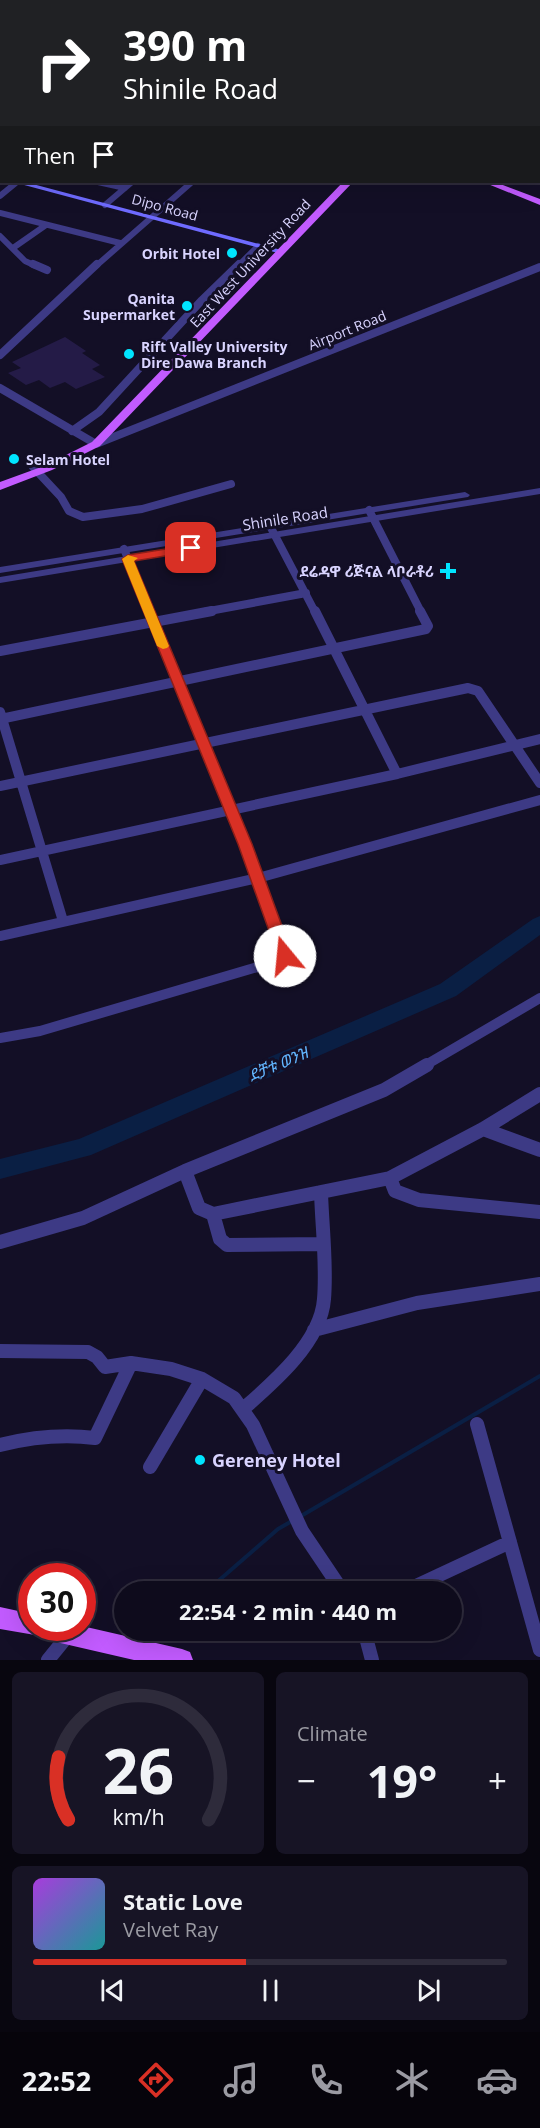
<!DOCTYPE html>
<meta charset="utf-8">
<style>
body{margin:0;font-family:"Open Sans","Noto Sans Ethiopic",sans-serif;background:#171425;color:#f1f3f6;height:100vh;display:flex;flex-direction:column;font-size:22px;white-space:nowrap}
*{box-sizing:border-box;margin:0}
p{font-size:20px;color:#9b9ba3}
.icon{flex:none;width:33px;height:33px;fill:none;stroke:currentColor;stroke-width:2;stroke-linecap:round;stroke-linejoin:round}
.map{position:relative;height:1660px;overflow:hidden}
.details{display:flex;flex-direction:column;gap:12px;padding:12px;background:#08060f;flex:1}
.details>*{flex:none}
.hud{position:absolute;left:0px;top:0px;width:540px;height:183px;box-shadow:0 6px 24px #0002,0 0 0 2px #2e2b3b;background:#202124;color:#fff;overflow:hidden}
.speed{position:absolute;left:18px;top:1563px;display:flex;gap:12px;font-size:30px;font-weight:700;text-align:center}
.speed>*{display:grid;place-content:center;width:78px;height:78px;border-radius:50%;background:#0e0b1c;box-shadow:0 6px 24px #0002,0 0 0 2px #2e2b3b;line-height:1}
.speed .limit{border:9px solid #d22;background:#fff;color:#111}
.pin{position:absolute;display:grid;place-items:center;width:51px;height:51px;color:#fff;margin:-26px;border-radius:12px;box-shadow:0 3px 9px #0006}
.me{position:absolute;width:66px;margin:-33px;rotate:343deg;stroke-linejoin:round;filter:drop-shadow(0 0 4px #0008)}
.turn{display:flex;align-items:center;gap:21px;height:126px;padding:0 24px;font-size:27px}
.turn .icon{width:78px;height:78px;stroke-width:2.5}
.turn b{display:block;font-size:42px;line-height:51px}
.then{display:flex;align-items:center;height:57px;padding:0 24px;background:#0003;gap:12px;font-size:22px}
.big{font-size:45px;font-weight:700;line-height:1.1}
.details .card{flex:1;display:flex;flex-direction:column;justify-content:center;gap:9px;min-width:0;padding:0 21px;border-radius:9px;background:#171425}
.details .dial{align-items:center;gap:0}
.dial svg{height:156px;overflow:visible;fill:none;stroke:#2e2b3b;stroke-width:7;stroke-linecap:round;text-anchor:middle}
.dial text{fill:#f1f3f6;stroke:none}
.song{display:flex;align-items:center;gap:18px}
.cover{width:72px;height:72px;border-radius:9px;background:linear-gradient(135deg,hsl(280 70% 55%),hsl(180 70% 35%))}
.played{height:6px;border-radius:3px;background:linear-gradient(90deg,#d93025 45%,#2e2b3b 45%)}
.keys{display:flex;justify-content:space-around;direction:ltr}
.heat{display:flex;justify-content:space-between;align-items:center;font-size:33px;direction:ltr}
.details .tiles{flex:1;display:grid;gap:12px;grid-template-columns:1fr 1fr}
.card:last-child{grid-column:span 2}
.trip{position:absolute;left:114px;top:1581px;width:348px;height:60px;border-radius:30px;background:#0e0b1c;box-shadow:0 6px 24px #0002,0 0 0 2px #2e2b3b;font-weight:700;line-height:60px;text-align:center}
.tab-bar{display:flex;height:96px;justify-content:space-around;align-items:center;background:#06040b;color:#9b9ba3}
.tab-bar .icon{width:42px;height:42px}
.tab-bar .current{color:#d93025}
.tab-bar b{font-size:27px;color:#f1f3f6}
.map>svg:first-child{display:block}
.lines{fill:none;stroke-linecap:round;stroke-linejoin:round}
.stream{stroke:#0a1f44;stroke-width:4}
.river{fill:#0a1f44;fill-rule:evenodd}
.building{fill:#241b47}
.minor-far3{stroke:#3d3a85;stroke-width:6}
.minor-far2{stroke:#3d3a85;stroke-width:8}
.minor-far1{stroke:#3d3a85;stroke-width:10}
.minor{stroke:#3d3a85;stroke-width:14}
.tertiary{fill:#3d3a85;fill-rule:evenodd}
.secondary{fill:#6f6bff;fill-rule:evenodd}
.primary{fill:#c25bff;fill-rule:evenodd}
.route{fill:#d93025;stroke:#8d1f18;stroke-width:1.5}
.slow{fill:#f59e0b}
.poi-dot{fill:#00e5ff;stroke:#130f26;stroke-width:2}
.labels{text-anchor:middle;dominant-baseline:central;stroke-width:6;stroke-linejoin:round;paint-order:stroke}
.far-street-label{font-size:14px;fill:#d9d4ff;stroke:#130f26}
.far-poi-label{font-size:14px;font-weight:bold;fill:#d9d4ff;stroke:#130f26;text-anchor:end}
.street-label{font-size:15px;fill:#d9d4ff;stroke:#130f26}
.poi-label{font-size:15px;font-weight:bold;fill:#d9d4ff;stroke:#130f26;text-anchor:end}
.water-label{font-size:16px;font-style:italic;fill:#62b6ff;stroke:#130f26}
.near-poi-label{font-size:18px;font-weight:bold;fill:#d9d4ff;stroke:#130f26;text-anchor:start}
</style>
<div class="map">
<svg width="540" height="1660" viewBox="0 0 540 1660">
<rect width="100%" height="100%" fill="#130f26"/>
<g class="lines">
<path class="stream" d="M301 1516 540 1376
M209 1589 278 1529 292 1521"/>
<path class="river" d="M540 916V935L456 996 91 1155 0 1179V1159L79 1139 440 984 533 919Z"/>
</g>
<path class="building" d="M65 337 86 351 82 353 100 365 92 369 105 377 76 389 65 382 50 388 39 380 26 385 8 373 21 368 12 362Z"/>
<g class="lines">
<path class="minor-far3" d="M146 0 148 2
M242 0H259
M36 2 40 0
M98 182 125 188
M0 196 17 182
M105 205 132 182
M0 213 120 243
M0 236 25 261 36 266
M13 248 46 225
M96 266 192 182
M238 266 258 246"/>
<path class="minor-far2" d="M33 264 47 270
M0 355 97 264
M0 388 96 444 540 267
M72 431 99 412 202 300 239 264
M33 467 61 497 69 511 83 517 142 509 231 484
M369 510 421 612
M270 526 315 612
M124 549 150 612
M204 612 306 593"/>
<path class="minor-far1" d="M315 611 397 774
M0 651 212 611
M0 712 63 921
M0 719 426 629 428 626 420 611
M0 786 468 688 478 691 540 783
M0 860 397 774 540 739
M0 936 258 878 540 800
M0 1038 40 1031 281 960 285 956 231 810 149 611
M424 1066 540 998"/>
<path class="minor" d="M483 1129 540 1150
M185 1171 199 1208 213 1214 390 1178 483 1129 540 1094
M390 1178 395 1191 419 1200 540 1212
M213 1214 220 1239 227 1245 322 1244
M0 1242 83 1218 185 1171 384 1090 427 1065
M314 1330 417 1303 540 1284
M0 1351 88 1352 97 1357 105 1367 131 1363 171 1369 202 1379 234 1398 253 1425 302 1531 343 1592
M243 1409C273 1383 321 1342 324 1299 327 1264 322 1227 321 1192
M477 1424 540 1650
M0 1445C32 1437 62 1434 95 1438L131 1363
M150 1467 202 1379
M403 1592 510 1542
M364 1630 372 1660
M48 1660 69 1634"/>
<path class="tertiary" d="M540 488V494L0 583V577Z
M465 492 470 495 468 497 0 573V567Z"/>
<path class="secondary" d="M0 175H2V179H0Z
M13 182H25L285 251 278 253Z"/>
<path class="primary" d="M358 0H366L367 2H359Z
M0 67H2V71H0Z
M343 182H353L100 446 52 470 0 490V482L44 466 92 442Z
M483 182H495L540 199V205Z
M0 1607 32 1614V1628L82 1626 182 1649 190 1652 193 1660H134L43 1639 35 1635 0 1629Z"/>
</g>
<path class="route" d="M191 545 195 546V551L134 561 252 844 293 956 285 961 278 956 238 844 122 559 128 555Z"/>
<path class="slow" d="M128 555 138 558 134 561 169 646 167 648 163 649 157 646 122 559Z"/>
<g class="poi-dot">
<circle cx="232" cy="253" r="6"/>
<circle cx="187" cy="306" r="6"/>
<circle cx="129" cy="354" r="6"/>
<circle cx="14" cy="459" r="6"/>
<path d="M445 562h6v6h6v6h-6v6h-6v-6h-6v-6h6z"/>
<circle cx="200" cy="1460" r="6"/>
</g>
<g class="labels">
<g class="far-street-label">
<text transform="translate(165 207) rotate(15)">Dipo Road</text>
<text transform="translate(250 263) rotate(-47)">East West University Road</text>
<text transform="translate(347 330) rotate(-22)">Airport Road</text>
</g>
<g class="far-poi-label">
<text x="220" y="253">Orbit Hotel</text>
<text x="175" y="298">Qanita<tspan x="175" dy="16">Supermarket</tspan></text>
<text x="141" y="346" text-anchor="start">Rift Valley University<tspan x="141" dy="16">Dire Dawa Branch</tspan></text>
<text x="26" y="459" text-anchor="start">Selam Hotel</text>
</g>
<g class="street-label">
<text transform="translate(285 518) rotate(-9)">Shinile Road</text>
</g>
<g class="poi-label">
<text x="434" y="571">ደሬዳዋ ሪጅናል ላቦራቶሪ</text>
</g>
<g class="water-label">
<text transform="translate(278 1064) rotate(-23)">ደቻቱ ወንዝ</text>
</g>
<g class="near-poi-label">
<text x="212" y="1460">Gereney Hotel</text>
</g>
</g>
</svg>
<div class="speed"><div class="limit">30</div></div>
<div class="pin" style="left:191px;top:548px;background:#d93025"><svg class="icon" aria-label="arrive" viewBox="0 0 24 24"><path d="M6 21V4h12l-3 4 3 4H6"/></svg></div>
<svg class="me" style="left:285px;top:956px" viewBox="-20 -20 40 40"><circle r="19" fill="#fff"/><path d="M0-13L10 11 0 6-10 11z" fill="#d93025"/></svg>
<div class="trip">22:54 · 2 min · 440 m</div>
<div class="hud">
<div class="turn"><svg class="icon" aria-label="right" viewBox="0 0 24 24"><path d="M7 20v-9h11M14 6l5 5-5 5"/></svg><div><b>390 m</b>Shinile Road</div></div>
<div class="then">Then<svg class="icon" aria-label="arrive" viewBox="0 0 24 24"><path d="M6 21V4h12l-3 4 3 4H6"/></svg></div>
</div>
</div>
<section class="details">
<div class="tiles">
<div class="card dial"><svg viewBox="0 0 100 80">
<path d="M14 69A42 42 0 1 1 86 69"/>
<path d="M14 69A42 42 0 0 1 9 37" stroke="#d93025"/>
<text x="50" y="56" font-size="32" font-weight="700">26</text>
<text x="50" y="72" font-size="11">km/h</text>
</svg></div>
<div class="card"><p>Climate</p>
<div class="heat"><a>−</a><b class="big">19°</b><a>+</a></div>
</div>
<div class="card">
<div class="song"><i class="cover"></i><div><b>Static Love</b><p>Velvet Ray</p></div></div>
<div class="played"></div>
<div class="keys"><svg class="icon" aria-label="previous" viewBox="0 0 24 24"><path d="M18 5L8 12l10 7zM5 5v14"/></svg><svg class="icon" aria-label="pause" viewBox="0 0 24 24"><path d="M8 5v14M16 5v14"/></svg><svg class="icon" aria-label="next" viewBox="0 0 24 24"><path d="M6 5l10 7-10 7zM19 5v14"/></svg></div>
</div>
</div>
</section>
<nav class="tab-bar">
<b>22:52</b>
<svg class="icon current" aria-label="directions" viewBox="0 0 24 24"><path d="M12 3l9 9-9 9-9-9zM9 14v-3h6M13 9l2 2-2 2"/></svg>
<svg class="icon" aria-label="music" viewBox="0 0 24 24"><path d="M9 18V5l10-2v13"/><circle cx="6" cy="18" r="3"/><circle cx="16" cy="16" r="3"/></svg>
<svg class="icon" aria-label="phone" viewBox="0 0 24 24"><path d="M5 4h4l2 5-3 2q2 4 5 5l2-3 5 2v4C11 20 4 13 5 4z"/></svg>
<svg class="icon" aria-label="climate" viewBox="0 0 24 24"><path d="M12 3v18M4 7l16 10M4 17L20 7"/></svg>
<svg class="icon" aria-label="car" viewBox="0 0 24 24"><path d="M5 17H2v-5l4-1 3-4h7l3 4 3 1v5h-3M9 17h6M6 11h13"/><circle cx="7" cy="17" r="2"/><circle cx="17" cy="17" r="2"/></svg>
</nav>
